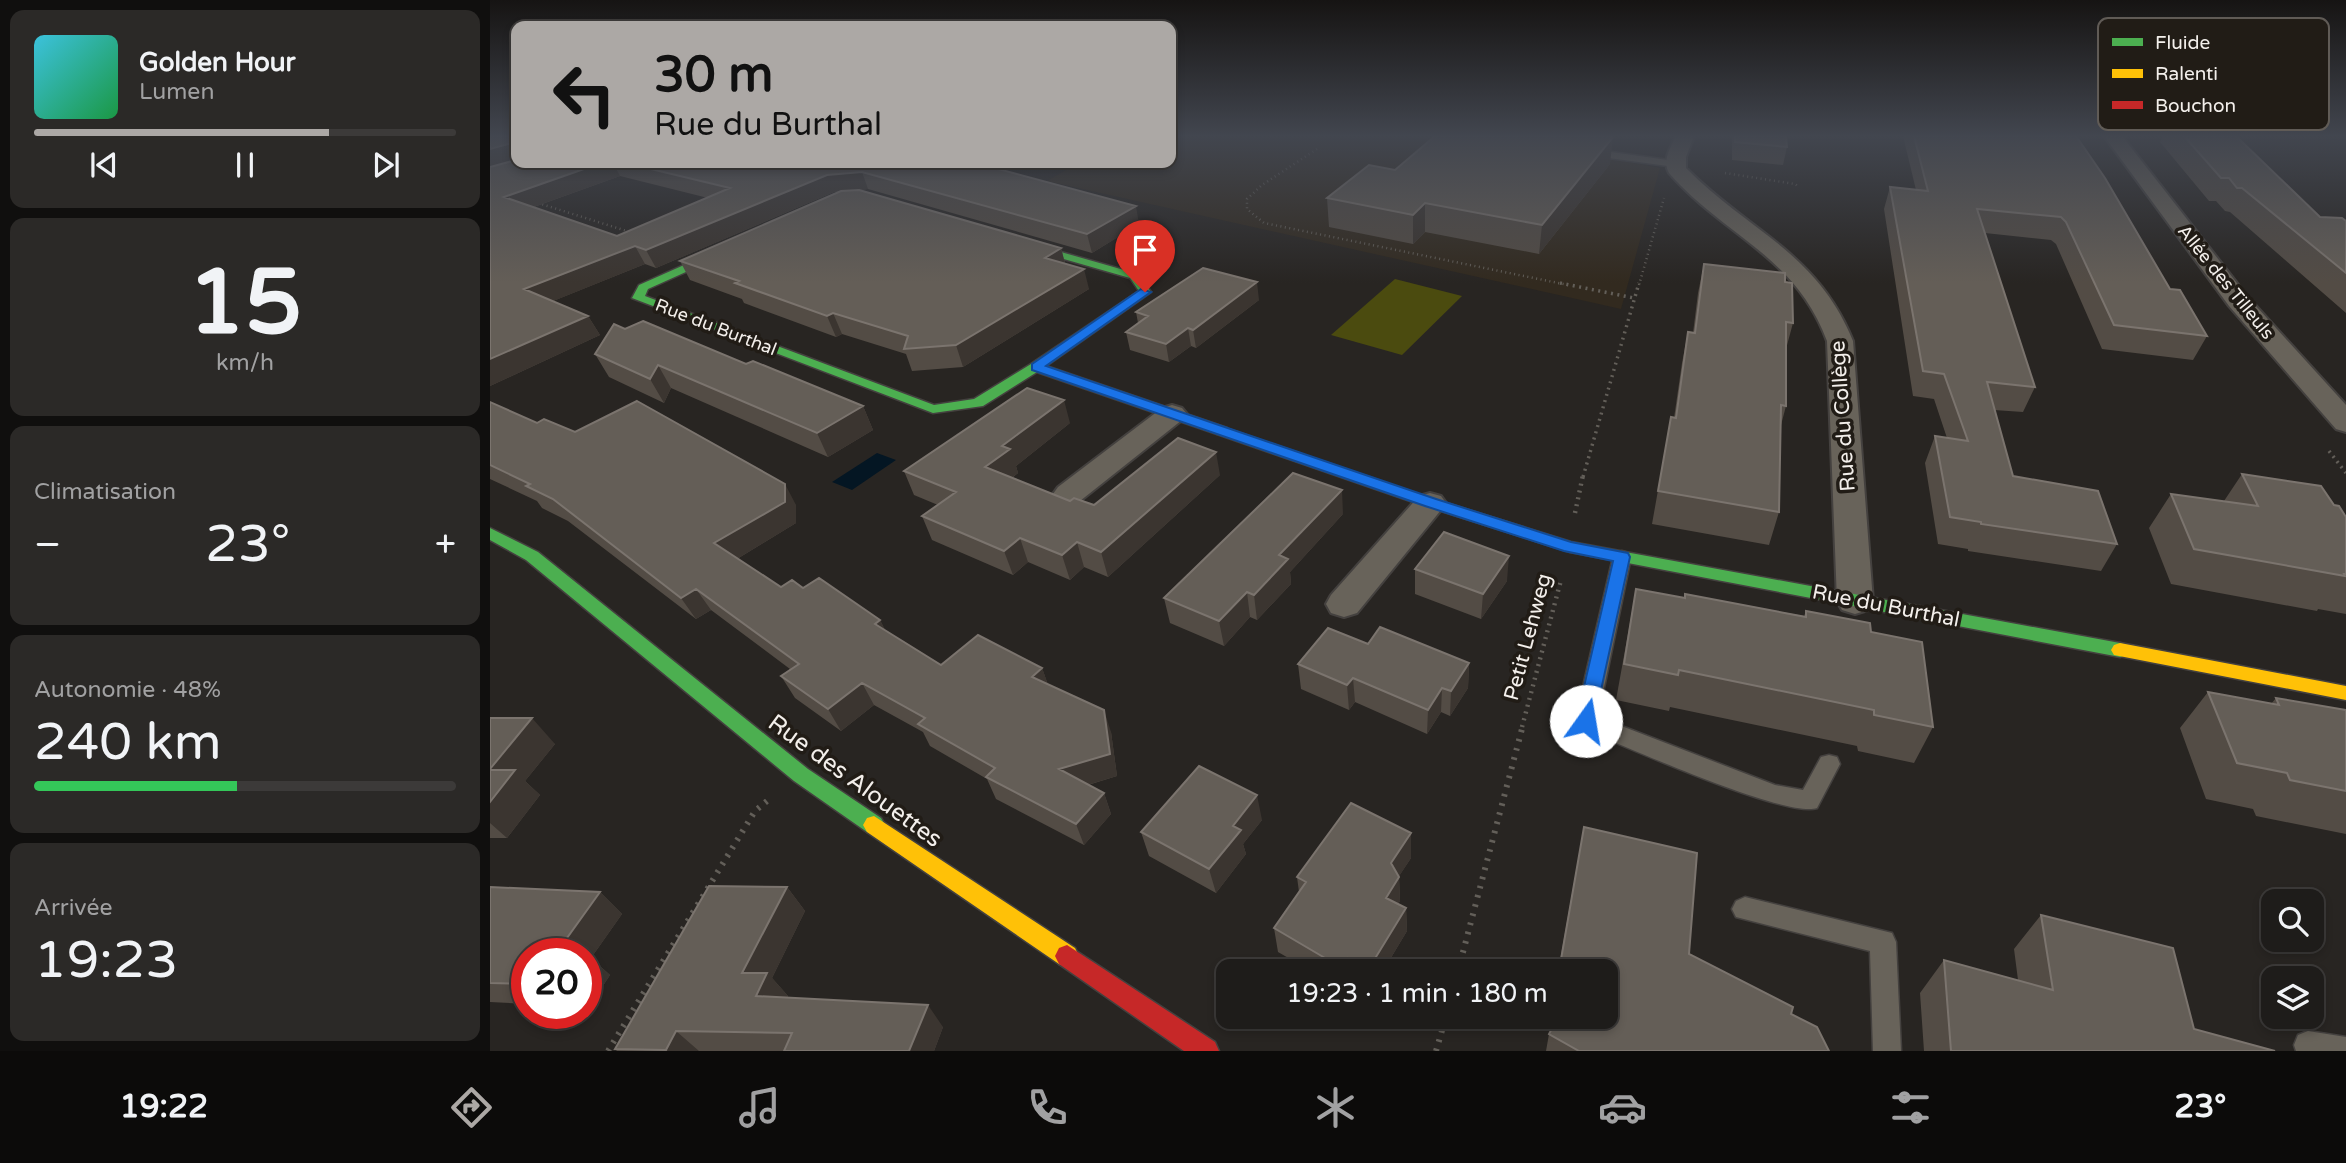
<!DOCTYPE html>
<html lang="fr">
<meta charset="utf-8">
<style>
body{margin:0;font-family:"Varela Round",sans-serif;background:#2b2927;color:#f1f3f6;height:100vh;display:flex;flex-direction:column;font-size:26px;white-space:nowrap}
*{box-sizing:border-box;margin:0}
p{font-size:23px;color:#a1a1a2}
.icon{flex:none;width:38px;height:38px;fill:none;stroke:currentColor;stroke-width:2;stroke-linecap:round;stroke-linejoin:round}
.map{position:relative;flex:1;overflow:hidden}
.panel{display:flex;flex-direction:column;gap:10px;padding:10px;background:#100f0e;width:490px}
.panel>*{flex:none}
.guide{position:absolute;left:21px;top:21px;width:665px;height:147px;border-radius:14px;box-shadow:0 4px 10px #0003,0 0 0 2px #3c3a39;background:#aca8a5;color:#111;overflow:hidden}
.fabs{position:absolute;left:1771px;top:889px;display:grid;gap:14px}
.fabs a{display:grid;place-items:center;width:63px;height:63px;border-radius:14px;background:#1e1c1a;box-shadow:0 4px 10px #0003,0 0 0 2px #3c3a39;font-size:35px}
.speed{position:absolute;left:21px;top:938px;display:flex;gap:14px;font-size:35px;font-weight:700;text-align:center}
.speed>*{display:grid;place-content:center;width:91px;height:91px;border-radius:50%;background:#1e1c1a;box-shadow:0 4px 10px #0003,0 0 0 2px #3c3a39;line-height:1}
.speed .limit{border:10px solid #d22;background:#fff;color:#111}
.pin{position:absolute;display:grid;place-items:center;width:60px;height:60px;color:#fff;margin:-72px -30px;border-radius:50% 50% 50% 0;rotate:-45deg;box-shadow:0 0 7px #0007}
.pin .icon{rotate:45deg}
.me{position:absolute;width:77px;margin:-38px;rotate:13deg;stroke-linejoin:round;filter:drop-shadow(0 0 5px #0008)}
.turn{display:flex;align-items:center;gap:24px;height:147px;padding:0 28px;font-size:32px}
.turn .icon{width:91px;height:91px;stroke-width:2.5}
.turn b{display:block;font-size:49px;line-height:60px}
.big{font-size:52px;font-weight:600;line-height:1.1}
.panel .card{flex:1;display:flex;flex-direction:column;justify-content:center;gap:10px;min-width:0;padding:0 24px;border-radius:14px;background:#2b2927}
.panel .dial{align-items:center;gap:0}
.dial b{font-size:91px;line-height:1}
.song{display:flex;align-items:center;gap:21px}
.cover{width:84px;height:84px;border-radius:10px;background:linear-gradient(135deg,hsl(190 70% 55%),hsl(140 70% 35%))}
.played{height:7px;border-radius:4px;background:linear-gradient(90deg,#aca8a5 70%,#3c3a39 70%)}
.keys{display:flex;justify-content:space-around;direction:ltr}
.heat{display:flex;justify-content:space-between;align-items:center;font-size:38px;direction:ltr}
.charge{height:10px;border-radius:5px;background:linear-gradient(90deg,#34c759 48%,#3c3a39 0)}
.trip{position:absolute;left:726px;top:959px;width:402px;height:70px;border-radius:14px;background:#1e1c1a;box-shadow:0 4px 10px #0003,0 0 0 2px #3c3a39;font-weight:600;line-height:70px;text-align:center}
.tabs{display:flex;height:112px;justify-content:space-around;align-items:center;background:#0c0b0a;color:#a1a1a2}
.tabs .icon{width:49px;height:49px}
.tabs .selected{color:#aca8a5}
.tabs b{font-size:32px;color:#f1f3f6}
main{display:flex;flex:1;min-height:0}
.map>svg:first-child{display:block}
.built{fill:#322a1f}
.green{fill:#4b4b0f}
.water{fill:#041623}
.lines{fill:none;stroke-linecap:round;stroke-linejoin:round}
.lane-casing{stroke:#44413f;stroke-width:3}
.street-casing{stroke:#44413f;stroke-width:4}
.fast-casing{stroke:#44413f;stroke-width:3}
.slow-casing{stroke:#44413f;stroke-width:3}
.jam-casing{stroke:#44413f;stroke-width:3}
.path-far3{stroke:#635f59;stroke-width:2.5;stroke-dasharray:1 3.5;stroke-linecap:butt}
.path-far2{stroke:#635f59;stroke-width:3.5;stroke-dasharray:2 4.5;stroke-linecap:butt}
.path-far1{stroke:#635f59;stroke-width:4.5;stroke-dasharray:2 5;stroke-linecap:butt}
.path{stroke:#635f59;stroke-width:6;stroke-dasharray:2.5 7;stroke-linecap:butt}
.lane{fill:#68635a;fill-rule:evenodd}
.street{fill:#68635a;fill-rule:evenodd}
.fast{fill:#4caf50;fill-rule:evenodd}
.slow{fill:#ffc107;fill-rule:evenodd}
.jam{fill:#c62828;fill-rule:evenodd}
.wall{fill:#534c45;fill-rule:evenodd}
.shaded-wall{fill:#3b3530}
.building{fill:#645e57;stroke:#7b746e;stroke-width:2}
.route{fill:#1a73e8;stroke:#114b97;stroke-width:2}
.labels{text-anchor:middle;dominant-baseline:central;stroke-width:7;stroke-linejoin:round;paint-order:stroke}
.far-street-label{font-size:18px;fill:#f3efeb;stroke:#211c16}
.street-label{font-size:21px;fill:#f3efeb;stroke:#211c16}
.near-street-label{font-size:24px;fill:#f3efeb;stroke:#211c16}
.key{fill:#211c16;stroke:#605b56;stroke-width:2}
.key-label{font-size:19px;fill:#f3efeb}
</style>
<main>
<section class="panel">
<div class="card">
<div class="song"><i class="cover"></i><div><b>Golden Hour</b><p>Lumen</p></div></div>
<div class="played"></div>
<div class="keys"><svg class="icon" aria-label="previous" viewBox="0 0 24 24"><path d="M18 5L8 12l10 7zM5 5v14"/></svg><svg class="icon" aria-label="pause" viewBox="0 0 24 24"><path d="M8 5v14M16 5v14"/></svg><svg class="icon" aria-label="next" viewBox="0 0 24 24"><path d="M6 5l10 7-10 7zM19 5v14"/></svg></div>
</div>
<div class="card dial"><b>15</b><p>km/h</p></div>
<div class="card"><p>Climatisation</p>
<div class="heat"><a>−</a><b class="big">23°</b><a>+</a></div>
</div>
<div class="card"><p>Autonomie · 48%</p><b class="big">240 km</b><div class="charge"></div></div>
<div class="card"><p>Arrivée</p><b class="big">19:23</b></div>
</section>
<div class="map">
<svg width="1856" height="1051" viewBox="0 0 1856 1051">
<rect width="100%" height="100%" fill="#282522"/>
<path class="built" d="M681 136H997L1170 168 1131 309 557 181 588 163H681Z"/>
<path class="green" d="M905 279 972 296 912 355 841 335Z"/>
<path class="water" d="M387 453 406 460 362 490 342 482Z"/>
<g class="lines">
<defs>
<path id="lane" d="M1096 136H1106L1098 145 1107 150 1185 161 1190 164 1185 167 1104 156 1087 146Z
M1132 551 1138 553 1141 557 1108 717 1285 785 1313 790 1331 757 1339 755 1347 757 1350 764 1327 808C1296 819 1128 743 1088 727L1085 721 1123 557 1126 553Z
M1255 897 1402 933 1406 942 1411 1051H1383L1380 951 1246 917 1242 909 1246 901Z
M1818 1031 1856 1037V1051H1806L1804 1045 1808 1035Z"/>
<path id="street" d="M1186 136H1204L1196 157V168C1258 231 1327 252 1363 341L1383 601 1378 610 1365 614 1352 610 1347 601 1337 341C1305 255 1234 236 1179 173 1172 161 1180 148 1186 136Z
M1614 136H1632L1757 296 1856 405V432L1846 429 1739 306Z
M682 405 692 408 697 414 692 420 590 501 579 504 568 501 563 494 568 487 672 408Z
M940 493 951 496 956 503 951 510 867 613 854 617 841 613 836 604 841 595 929 496Z"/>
<path id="fast" d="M522 238 648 274 661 292 556 366 737 428 739 431 737 434H727L547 372 493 406 443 413 142 298 149 285 239 245H247V249L158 289 155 296 444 405 484 399 541 364 649 291 640 278 518 243 517 241Z
M937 497 1081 542 1630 643 1636 645 1639 650 1636 655 1630 657 1080 552 932 505 929 502 932 499Z
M0 528 48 552 318 769 391 818 395 825 391 832 384 834 377 832 304 781 36 560 0 540Z"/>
<path id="slow" d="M732 427 942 499 945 502 942 505H932L727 434 725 431 727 428Z
M1630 643 1856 686V700L1624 655 1621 650 1624 645Z
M384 816 585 948 589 956 585 964 577 967 569 964 377 832 373 825 377 818Z"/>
<path id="jam" d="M577 945 725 1042 729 1051H694L569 964 565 956 569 948Z"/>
</defs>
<use href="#lane" class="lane-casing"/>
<use href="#street" class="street-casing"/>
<use href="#fast" class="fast-casing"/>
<use href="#slow" class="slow-casing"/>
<use href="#jam" class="jam-casing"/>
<path class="path-far3" d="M827 149 772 185 757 199V209L774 223 1078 285
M1235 173 1305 184 1309 187
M48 203 143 233
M1149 285 1174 198"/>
<path class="path-far2" d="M1070 283 1144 298
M1839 451 1856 473
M1093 477 1149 283"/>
<path class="path-far1" d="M1085 513 1093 475
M1032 727 1071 580"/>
<path class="path" d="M968 971 1033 725
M118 1051 265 811 277 801
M946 1051 956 1017"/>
<use href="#lane" class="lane"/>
<use href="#street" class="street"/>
<use href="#fast" class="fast"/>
<use href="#slow" class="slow"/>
<use href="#jam" class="jam"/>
</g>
<path class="wall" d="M0 136H26V163H466L649 224 602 253 378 189 369 190 571 248 575 263 599 289 473 367 422 371 416 354 352 334 346 337 254 303 252 299 200 280 190 261 349 192H344L166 268 155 264 63 301 98 316 110 335 0 386ZM130 176 218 198 127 236 44 207Z
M1242 136H1296L1297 147 1293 165 1242 160Z
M1413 136H1586L1680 289 1717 336 1703 360 1612 349 1566 244 1561 240 1495 233 1545 387 1533 412 1504 410 1523 476 1627 544 1611 571 1478 551V549L1448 544 1435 463 1445 436 1457 438 1444 399 1423 396 1394 209 1400 187 1426 190Z
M1673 136H1746L1830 217 1856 221V313L1740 212 1735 211 1726 201H1719L1670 142Z
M1120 164 1049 254 935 232 923 244 839 227 837 198Z
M1214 264 1295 282 1303 323 1296 349V406L1291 425 1289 512 1279 545 1162 524 1181 417 1184 418 1192 363 1198 332 1203 333 1208 293Z
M769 300 706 348 701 346 679 362 640 350 636 332 648 323 646 312Z
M135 329 256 364 373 406 383 430 338 457 181 388 174 403 119 377 105 354Z
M0 402 47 423 85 432 306 505V523L247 559 291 587 313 588 390 620 395 630 451 665 552 668 558 685 621 732 627 776 598 785 614 793 621 814 594 845 506 799 497 779 440 746 433 732 384 705 351 731 305 698 291 676 300 669 221 610 206 619 78 521 52 508 47 501 0 479Z
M580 423 526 466 528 473 522 478 580 501 604 505 730 475 618 577 594 567 580 580 538 562 523 575 442 540 432 516 448 505 424 495 414 471Z
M1752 474 1844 505 1856 517V614L1828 609 1827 611 1681 584 1659 528 1681 494 1734 501Z
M853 514 800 572 801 584 767 620 760 617 734 646 680 623 674 598Z
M925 569 1017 581 991 619 925 594Z
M1146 589 1194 598 1195 594 1314 616 1316 611 1381 632 1443 727 1424 763 1368 751 1367 746 1180 707 1179 711 1126 700Z
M878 644 979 663 978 688 960 716 951 712 937 734 865 702 859 710 811 689 808 664Z
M1718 692 1781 704 1786 698 1856 710V834L1766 816 1763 809 1716 799 1690 728Z
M0 718 65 744 35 781 50 795 17 838H0Z
M772 820 753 844 756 854 726 893 659 856 651 832Z
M1094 827 1199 954 1301 1014 1339 1051H1056L1059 1034 1063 1026 1059 1025 1060 1017H1116V971H1068Z
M921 833V858L909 876 910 901 908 904 916 908 917 931 893 971H821L788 952 784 928 809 892 807 877Z
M0 887 110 892 132 914 101 958 120 975 99 1007H96V954H37V1004L0 1002Z
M297 887 315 911 282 978 298 996 297 998 453 1027 444 1051H127L125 1049Z
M1551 915 1704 1029 1785 1051H1434L1430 993 1454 960 1528 980 1524 949Z"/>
<path class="shaded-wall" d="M1123 137 1120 164 1049 254 1052 225Z
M18 144 26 157V161L0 168V149Z
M111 163H123L130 176 24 214 14 197Z
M372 172 378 189 344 192 166 268 156 250 337 175Z
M935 203V232L923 244V215Z
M646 206 649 224 602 253 597 234Z
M145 246 155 264 46 308 34 289Z
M571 248 576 268 555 258Z
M594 269 599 289 473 367 466 345Z
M767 282 769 300 706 348 703 330Z
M343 313 352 334 346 337 337 316Z
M98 316 110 335 0 386V359Z
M698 328 701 346 679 362 676 344Z
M168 365 181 388 174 403 160 379Z
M574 400 580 423 526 466 528 473 504 491 495 467 512 446Z
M373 406 383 430 338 457 327 433Z
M726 452 730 475 618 577 611 552Z
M295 484 306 505V523L237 565 224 543Z
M852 490 853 514 800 572 801 584 767 620 764 595 789 555Z
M530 538 538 562 523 575 514 551Z
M587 542 594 567 580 580 572 555Z
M1019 556 1017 581 991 619 993 594Z
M206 589 221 610 206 619 191 598Z
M757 592 760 617 734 646 729 621Z
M390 620 401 642 385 624Z
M979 663 978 688 960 716 961 691Z
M552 668 560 690 542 677Z
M863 678 865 702 859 710 857 685Z
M372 683 384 705 351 731 338 709Z
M952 688 951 712 937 734 938 710Z
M614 710 621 732 627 776 577 791 569 769Z
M42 718 65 744 35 781 50 795 17 838 0 823V769Z
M614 793 621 814 594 845 586 824Z
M767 795 772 820 753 844 756 854 726 893 719 869 743 826Z
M921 833V858L902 887 901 863Z
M909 877 910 901 897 921 896 898Z
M297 887 315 911 282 978 298 996 287 1018 266 996 252 973Z
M110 892 132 914 101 958 120 975 99 1007 96 1005V954L67 952Z
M916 908 917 931 893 971H878Z
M858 958 859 971H852V968Z
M438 1005 453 1027 444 1051H419Z
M186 1031 209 1051H178L176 1050Z"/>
<path class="building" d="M0 136H26V144H18L0 149Z
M945 136H1113L1123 137 1052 225 935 203 923 215 837 198 879 165 905 170Z
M1245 136H1296L1297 147 1245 142Z
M1424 136H1586L1615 178 1680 289 1690 290 1717 336 1624 325 1576 222 1571 217 1487 209 1545 387 1497 382 1523 476 1608 491 1627 544 1491 524V522L1460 517 1445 436 1478 441 1454 374 1433 371 1400 187 1438 191Z
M1694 136H1746L1830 217 1852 218 1856 221V273L1752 188H1747L1739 178H1731Z
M26 160V163H111L14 197 127 236 240 188 136 163H466L479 166 486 163 646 206 597 234 372 172 337 175 156 250 145 246 34 289 98 316 0 359V167Z
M369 190 571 248 555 258 594 269 466 345 414 349 418 336 343 313 337 316 245 283 249 281 190 261 351 191Z
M1214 264 1295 273V282L1302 283 1303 323 1296 322V406L1291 405 1289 512 1168 491 1181 417 1186 418 1198 332 1205 333Z
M713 268 767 282 703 330 698 328 676 344 636 332 658 316 646 312Z
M153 321 256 364 263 361 373 406 327 433 168 365 160 379 105 354 124 324 135 329Z
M537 388 574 400 512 446 520 449 495 467 580 501 584 498 604 505 688 438 726 452 611 552 587 542 572 555 530 538 514 551 432 516 466 492 414 471Z
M147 401 295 484V502L224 543 291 587 302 580 313 588 329 578 390 620 385 624 451 665 488 635 552 668 542 677 614 710 620 754 569 769 614 793 586 824 496 777 505 768 428 724 435 718 372 683 338 709 291 676 309 664 206 589 191 598 63 499 36 486 40 484 0 465V402L47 423 54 419 85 432Z
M803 473 852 490 789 555 798 559 764 595 757 592 729 621 674 598Z
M1752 474 1831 486 1844 505 1849 506 1856 517V574H1854L1855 576 1704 549 1681 494 1768 506Z
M954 532 1019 556 993 594 925 569Z
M1146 589 1195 598V594L1316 617V611L1380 623 1381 632 1432 642 1443 727 1384 715V710L1189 670 1188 675 1134 664Z
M890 627 979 663 961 691 952 688 938 710 863 678 857 685 808 664 838 628 878 644Z
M1718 692 1789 705 1786 698 1856 710V791L1800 780 1797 773 1747 763Z
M0 718H42L0 769Z
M709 766 767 795 743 826 751 830 719 869 651 832Z
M0 770H25L0 802Z
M861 803 921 833 901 863 909 877 896 898 916 908 878 970 858 958 852 968 784 928 816 882 807 877Z
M1094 827 1207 853 1199 954 1303 1007 1301 1014 1327 1027 1339 1051H1089L1059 1034 1068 1017H1116V971H1069Z
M219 886 297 887 252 973H277L266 996 438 1005 419 1051H294L302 1033 186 1031 176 1050 125 1049Z
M0 887 110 892 67 952 96 954H37V984L0 983Z
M1551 915 1683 948 1704 1029 1785 1051H1461L1454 960 1563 990Z"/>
<linearGradient id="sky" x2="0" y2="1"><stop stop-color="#161413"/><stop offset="0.48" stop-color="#42464f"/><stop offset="1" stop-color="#42464f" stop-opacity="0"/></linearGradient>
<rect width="1856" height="283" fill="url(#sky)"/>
<path class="route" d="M651 289 661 292 556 366 946 499 1081 542 1138 553 1140 557 1103 727 1096 729 1089 727 1086 721 1123 561 1074 551 935 506 542 370V364Z"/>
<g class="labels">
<g class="far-street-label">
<text transform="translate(1736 282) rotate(51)">Allée des Tilleuls</text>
<text transform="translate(226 327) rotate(21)">Rue du Burthal</text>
</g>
<g class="street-label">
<text transform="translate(1353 416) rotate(-94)">Rue du Collège</text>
<text transform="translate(1396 606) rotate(11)">Rue du Burthal</text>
<text transform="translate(1038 637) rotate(-75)">Petit Lehweg</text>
</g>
<g class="near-street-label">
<text transform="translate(365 781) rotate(36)">Rue des Alouettes</text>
</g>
</g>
<rect x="1608" y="18" width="231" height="112" rx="10" class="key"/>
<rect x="1622" y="38" width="31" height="8" fill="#4caf50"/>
<rect x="1622" y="69" width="31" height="9" fill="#ffc107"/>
<rect x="1622" y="101" width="31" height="8" fill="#c62828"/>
<g class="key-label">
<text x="1665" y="49">Fluide</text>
<text x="1665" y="80">Ralenti</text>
<text x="1665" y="112">Bouchon</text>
</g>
</svg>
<div class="fabs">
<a><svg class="icon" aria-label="search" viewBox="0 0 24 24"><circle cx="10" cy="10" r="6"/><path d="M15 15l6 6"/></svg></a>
<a><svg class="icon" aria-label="layers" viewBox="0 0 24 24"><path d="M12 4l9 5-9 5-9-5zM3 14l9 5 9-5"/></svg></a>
</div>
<div class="speed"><div class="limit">20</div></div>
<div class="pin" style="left:655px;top:292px;background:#d93025"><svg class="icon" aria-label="arrive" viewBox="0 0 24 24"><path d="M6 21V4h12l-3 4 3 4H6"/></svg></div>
<svg class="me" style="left:1096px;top:721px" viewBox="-20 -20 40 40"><circle r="19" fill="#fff"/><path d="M0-13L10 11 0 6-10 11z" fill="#1a73e8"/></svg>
<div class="trip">19:23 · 1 min · 180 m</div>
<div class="guide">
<div class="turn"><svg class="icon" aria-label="left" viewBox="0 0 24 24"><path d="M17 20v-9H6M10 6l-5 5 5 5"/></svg><div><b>30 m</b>Rue du Burthal</div></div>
</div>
</div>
</main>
<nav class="tabs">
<b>19:22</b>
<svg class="icon selected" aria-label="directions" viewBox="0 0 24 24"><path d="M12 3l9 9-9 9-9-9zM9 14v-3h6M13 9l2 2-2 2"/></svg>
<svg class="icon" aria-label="music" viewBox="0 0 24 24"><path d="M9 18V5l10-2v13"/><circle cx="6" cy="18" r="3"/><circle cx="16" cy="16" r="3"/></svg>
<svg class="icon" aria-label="phone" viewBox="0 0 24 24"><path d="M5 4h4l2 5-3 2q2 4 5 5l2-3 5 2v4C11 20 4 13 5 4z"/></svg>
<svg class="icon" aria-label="climate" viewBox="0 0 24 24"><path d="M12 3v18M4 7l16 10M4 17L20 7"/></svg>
<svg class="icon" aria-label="car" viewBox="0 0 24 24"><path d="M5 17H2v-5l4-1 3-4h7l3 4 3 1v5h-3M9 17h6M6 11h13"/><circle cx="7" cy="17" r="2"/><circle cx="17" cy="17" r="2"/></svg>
<svg class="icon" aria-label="filters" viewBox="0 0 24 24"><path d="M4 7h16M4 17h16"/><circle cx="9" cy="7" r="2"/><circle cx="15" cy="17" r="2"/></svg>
<b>23°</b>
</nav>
